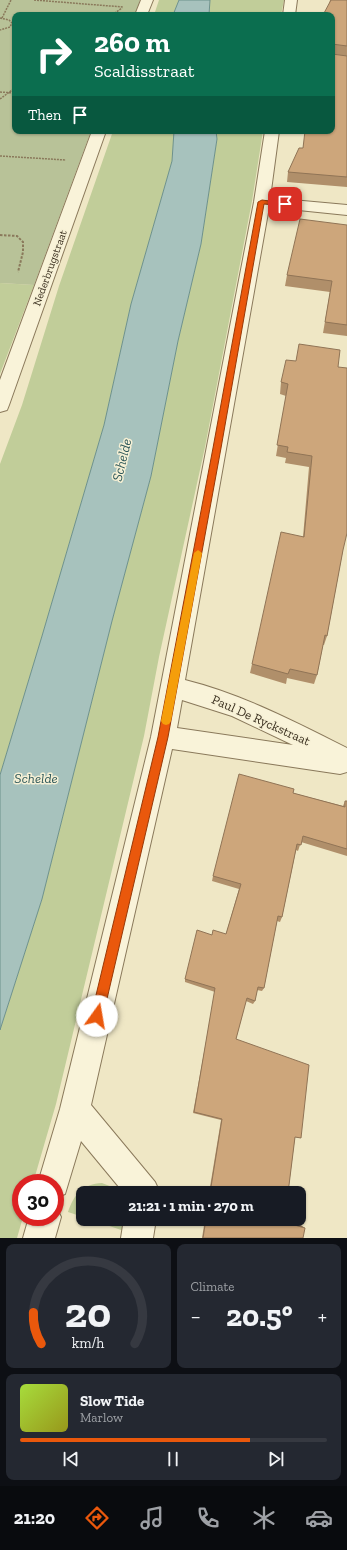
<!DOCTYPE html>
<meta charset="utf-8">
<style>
body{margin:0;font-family:"Zilla Slab",serif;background:#242831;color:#f1f3f6;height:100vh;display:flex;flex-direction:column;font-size:15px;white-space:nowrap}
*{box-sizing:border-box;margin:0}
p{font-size:13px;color:#9ea1a6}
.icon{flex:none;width:22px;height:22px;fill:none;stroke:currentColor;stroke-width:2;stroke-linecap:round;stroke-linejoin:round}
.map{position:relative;height:1238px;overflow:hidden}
.panel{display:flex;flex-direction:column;gap:6px;padding:6px;background:#0d0f14;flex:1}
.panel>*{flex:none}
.banner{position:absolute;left:12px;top:12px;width:323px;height:122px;border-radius:8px;box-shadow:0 1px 3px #0004;background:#0b6e4f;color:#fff;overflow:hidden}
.speed{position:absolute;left:12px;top:1174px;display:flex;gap:8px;font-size:20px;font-weight:700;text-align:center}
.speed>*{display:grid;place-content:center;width:52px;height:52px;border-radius:50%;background:#171b24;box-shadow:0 1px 3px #0004;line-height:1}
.speed .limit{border:6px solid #d22;background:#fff;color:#111}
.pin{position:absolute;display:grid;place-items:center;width:34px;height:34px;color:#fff;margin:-17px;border-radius:8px;box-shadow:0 2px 6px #0006}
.me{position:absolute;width:44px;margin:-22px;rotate:13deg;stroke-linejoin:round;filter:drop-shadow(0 0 3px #0008)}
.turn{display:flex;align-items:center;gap:14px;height:84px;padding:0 16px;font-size:18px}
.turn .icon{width:52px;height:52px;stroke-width:2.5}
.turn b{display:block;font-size:28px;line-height:34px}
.then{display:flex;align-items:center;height:38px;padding:0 16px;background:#0003;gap:8px;font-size:15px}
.big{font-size:30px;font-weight:700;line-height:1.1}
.panel .widget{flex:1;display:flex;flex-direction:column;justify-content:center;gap:6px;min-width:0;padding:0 14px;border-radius:8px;background:#242831}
.panel .dial{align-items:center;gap:0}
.dial svg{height:104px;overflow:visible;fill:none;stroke:#363941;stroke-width:7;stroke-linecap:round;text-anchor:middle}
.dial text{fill:#f1f3f6;stroke:none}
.song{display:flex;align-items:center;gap:12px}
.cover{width:48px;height:48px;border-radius:6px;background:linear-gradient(135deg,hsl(80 70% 55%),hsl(60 70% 35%))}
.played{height:4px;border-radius:2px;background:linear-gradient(90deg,#ea580c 75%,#363941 75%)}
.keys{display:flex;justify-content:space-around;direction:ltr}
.heat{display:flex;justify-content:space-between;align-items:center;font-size:22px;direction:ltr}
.panel .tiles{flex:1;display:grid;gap:6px;grid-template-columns:1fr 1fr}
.widget:last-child{grid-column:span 2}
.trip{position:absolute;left:76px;top:1186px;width:230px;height:40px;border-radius:8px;background:#171b24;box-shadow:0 1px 3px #0004;font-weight:700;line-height:40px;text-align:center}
.tab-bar{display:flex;height:64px;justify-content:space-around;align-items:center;background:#090b0e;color:#9ea1a6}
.tab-bar .icon{width:28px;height:28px}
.tab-bar .on{color:#ea580c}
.tab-bar b{font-size:18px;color:#f1f3f6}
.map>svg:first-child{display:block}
.green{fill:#c1cd99}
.cemetery{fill:#b8c298}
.water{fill:#a7c2bd;stroke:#6d918c}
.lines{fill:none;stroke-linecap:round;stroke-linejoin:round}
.minor-casing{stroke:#8a795b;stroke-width:2}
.path-far1{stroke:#8a795b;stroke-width:1.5;stroke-dasharray:2 1;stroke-linecap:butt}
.path{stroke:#8a795b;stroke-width:2;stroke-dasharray:2.5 1.5;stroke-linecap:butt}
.minor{fill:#f9f3d9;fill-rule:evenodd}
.wall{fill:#b08f6a}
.shaded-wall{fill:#907456}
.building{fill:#cda67b;stroke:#907456}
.route{fill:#ea580c;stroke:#983908}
.slow{fill:#f59e0b}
.labels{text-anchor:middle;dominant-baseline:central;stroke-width:3;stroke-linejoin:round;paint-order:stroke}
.far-street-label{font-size:11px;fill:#3a2f1f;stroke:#f6f0d5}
.street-label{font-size:13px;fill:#3a2f1f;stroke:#f6f0d5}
.water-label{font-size:14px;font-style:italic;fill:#2e585a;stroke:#f6f0d5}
</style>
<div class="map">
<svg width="347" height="1238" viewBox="0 0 347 1238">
<rect width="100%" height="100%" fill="#efe7c5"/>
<path class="green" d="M159 0H179L173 15H154Z
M210 0H284L281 15H209Z
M113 131H174L172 161 131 304 104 425 42 636 0 775V464L22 405 59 286Z
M216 131H263L252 201 205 447 159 657 144 736 56 1104 33 1183H21V1217H23L17 1238H0V1030L42 899 112 621 151 476 178 341 201 244 217 139Z
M0 283 34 285 0 374Z
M102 1183 112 1187 118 1193H83V1217L68 1212C74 1194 83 1184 102 1183Z
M89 1219H126L124 1231Z"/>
<path class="cemetery" d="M0 0H140L135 15H15V131H91L34 285 0 283Z"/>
<path class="water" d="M179 0H210L209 15H173Z
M174 131H216L217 139 201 244 178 341 151 476 112 621 42 899 0 1030V775L42 636 104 425 131 304 172 161Z"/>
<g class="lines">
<defs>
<path id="minor" d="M141 0H153L147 15H135Z
M285 0H297L295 15H283Z
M92 131H106L9 405 7 410 0 412V380Z
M265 131H279L270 198 347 205V215L269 207 185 680C242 694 295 722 347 748V772L340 774 172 749 91 1105 155 1182 160 1193H124L81 1141 65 1194 55 1198V1183H38L60 1109 151 737 254 202ZM182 700 232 716 293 745 177 728Z
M55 1205 61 1217 55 1238H23L29 1217H55Z
M124 1219H156L153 1238H121Z"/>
</defs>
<use href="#minor" class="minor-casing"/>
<path class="path-far1" d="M34 0 123 7
M112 15 122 8
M0 18 9 20 12 23 10 27 0 30
M2 18 11 0
M0 92 15 93
M0 99 15 88
M0 156 66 160"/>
<path class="path" d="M0 235 17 236 23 242V252L18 272"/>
<use href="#minor" class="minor"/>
</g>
<path class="wall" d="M330 0H347V187L287 182 288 172 303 148Z
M347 225V336L323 333 330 292 285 286 287 275Z
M338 367 343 550 327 636 324 645H323L317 675 314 684 287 678 286 684 250 673 252 664 303 537 309 467 285 463 286 458 276 456 286 396 280 394 281 382Z
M293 793 343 806 345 801H347V856L301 842 298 851 296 850 282 917 280 922 277 921 264 988 262 991 257 990 255 1001 253 1004 246 1001 236 1039 301 1138 295 1137 288 1193H209L221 1120 193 1113 215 992 185 982V979L212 935 226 934 239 889 212 881 213 876Z
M205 1219H284V1221L302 1226 303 1238H202Z"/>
<path class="shaded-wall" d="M281 1220 302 1226 305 1228 284 1222Z"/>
<path class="building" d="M331 0H347V46L332 44V54L347 56V177L288 172 299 148H303L305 131H332V15H323Z
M300 219 347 225V325L325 322 332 281 287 275Z
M299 344 340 350 338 367 347 368V533L343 550 327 636 325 635 317 675 290 669 288 674 252 664 281 532 304 537 312 456 287 452 288 447 277 445 288 384 281 382 286 360 296 361Z
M239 774 294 789 293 793 345 807V801H347V849L303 836 301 845 297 844 282 917 278 916 264 988 258 987 255 1001 247 998 236 1039 309 1065 301 1138 295 1137 288 1193H210L222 1119 194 1112 215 988 185 979 197 930 212 935 213 930 226 934 241 884 213 876Z
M206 1219H284V1222L305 1228 303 1238H203Z"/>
<path class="route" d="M262 200 285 203 288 204 285 206 264 204 221 448 168 737 103 1016 101 1020 97 1022 93 1020 91 1016 158 737 213 448 258 202Z"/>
<path class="slow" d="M198 550 202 553 171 721 169 724 166 725 163 724 161 721 194 553Z"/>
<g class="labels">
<g class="far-street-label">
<text transform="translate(50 268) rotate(-70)">Nederbrugstraat</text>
</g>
<g class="street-label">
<text transform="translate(261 720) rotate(24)">Paul De Ryckstraat</text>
</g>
<g class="water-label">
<text transform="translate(122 460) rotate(-76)">Schelde</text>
<text x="36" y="778">Schelde</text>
</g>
</g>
</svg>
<div class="speed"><div class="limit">30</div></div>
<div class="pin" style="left:285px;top:204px;background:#d93025"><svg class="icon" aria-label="arrive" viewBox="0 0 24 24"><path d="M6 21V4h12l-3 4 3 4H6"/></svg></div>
<svg class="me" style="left:97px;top:1016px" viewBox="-20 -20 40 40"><circle r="19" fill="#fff"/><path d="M0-13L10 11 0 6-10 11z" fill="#ea580c"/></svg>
<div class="trip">21:21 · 1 min · 270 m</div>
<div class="banner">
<div class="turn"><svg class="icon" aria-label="right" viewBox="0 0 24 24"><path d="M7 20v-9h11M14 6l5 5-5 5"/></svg><div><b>260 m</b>Scaldisstraat</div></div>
<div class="then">Then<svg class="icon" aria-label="arrive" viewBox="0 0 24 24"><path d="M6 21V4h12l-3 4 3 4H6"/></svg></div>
</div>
</div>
<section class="panel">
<div class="tiles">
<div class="widget dial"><svg viewBox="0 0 100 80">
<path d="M14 69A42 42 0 1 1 86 69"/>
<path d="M14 69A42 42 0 0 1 8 45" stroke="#ea580c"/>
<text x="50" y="56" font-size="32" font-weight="700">20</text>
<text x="50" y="72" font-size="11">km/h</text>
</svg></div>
<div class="widget"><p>Climate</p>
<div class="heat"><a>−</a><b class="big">20.5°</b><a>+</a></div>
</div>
<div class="widget">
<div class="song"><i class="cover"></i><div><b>Slow Tide</b><p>Marlow</p></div></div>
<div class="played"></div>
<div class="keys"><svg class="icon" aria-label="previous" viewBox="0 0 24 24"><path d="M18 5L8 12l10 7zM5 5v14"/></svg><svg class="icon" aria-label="pause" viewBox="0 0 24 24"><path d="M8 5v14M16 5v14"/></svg><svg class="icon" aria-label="next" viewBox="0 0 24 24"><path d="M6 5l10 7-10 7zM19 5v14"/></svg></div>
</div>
</div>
</section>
<nav class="tab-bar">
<b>21:20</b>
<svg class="icon on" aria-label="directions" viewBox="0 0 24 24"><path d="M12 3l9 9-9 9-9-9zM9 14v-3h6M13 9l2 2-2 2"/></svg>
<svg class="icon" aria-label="music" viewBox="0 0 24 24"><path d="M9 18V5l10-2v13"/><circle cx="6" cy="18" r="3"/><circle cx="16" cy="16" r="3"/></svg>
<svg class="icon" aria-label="phone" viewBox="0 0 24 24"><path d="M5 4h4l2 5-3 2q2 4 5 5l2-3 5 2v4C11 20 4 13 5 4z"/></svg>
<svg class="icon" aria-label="climate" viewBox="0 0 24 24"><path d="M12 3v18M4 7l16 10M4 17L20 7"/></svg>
<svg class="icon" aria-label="car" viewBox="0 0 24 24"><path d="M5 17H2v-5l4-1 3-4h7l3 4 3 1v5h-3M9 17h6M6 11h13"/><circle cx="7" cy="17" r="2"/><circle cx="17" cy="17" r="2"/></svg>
</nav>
